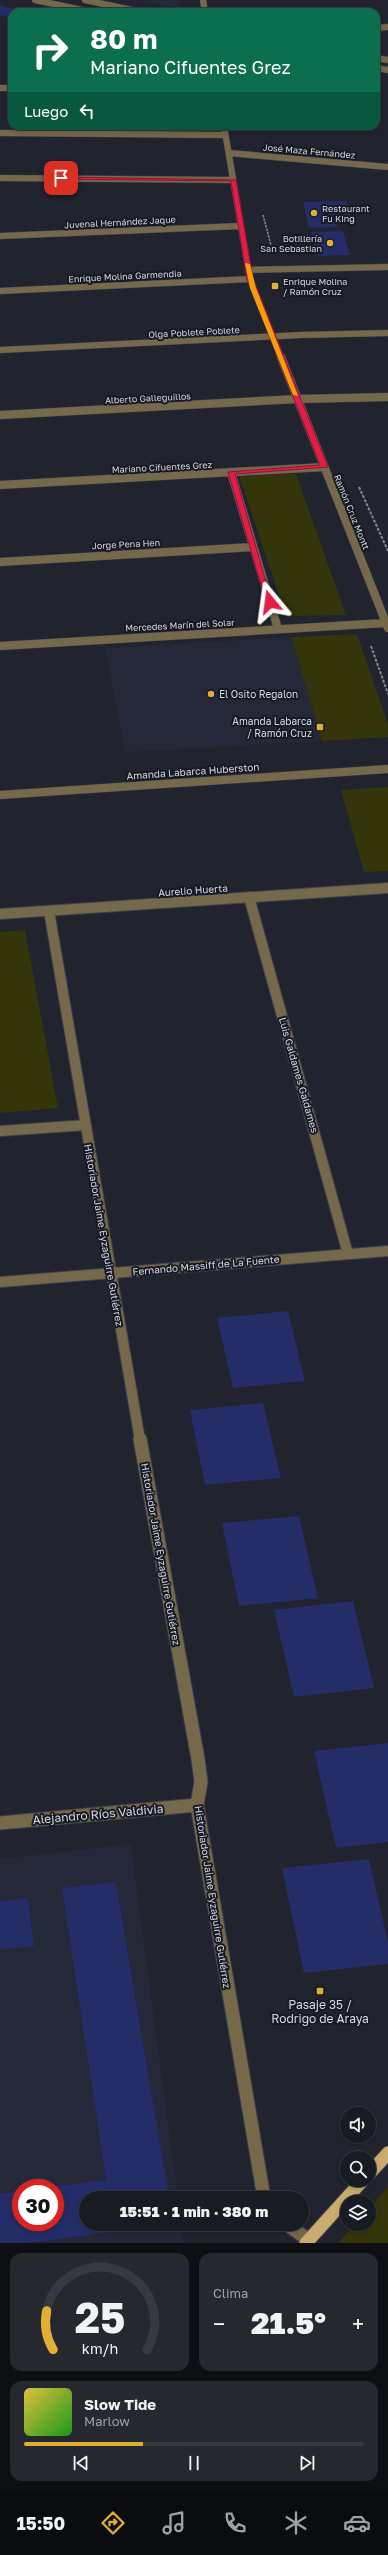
<!DOCTYPE html>
<html lang="es">
<meta charset="utf-8">
<style>
body{margin:0;font-family:"Golos Text",sans-serif;background:#26282f;color:#f1f3f6;height:100vh;display:flex;flex-direction:column;font-size:15px;white-space:nowrap}
*{box-sizing:border-box;margin:0}
p{font-size:13px;color:#9fa1a5}
.icon{flex:none;width:22px;height:22px;fill:none;stroke:currentColor;stroke-width:2;stroke-linecap:round;stroke-linejoin:round}
.map{position:relative;height:2243px;overflow:hidden}
.sheet{display:flex;flex-direction:column;gap:10px;padding:10px;background:#0e0f13;flex:1}
.sheet>*{flex:none}
.hud{position:absolute;left:8px;top:8px;width:372px;height:122px;border-radius:12px;box-shadow:0 2px 6px #0003,0 0 0 1px #373940;background:#0b6e4f;color:#fff;overflow:hidden}
.tools{position:absolute;left:340px;top:2107px;display:grid;gap:8px}
.tools a{display:grid;place-items:center;width:36px;height:36px;border-radius:50%;background:#191b22;box-shadow:0 2px 6px #0003,0 0 0 1px #373940;font-size:20px}
.speed{position:absolute;left:12px;top:2179px;display:flex;gap:8px;font-size:20px;font-weight:700;text-align:center}
.speed>*{display:grid;place-content:center;width:52px;height:52px;border-radius:50%;background:#191b22;box-shadow:0 2px 6px #0003,0 0 0 1px #373940;line-height:1}
.speed .limit{border:6px solid #d22;background:#fff;color:#111}
.pin{position:absolute;display:grid;place-items:center;width:34px;height:34px;color:#fff;margin:-17px;border-radius:8px;box-shadow:0 2px 6px #0006}
.me{position:absolute;width:44px;margin:-22px;rotate:344deg;stroke-linejoin:round;filter:drop-shadow(0 0 3px #0008)}
.turn{display:flex;align-items:center;gap:14px;height:84px;padding:0 16px;font-size:18px}
.turn .icon{width:52px;height:52px;stroke-width:2.5}
.turn b{display:block;font-size:28px;line-height:34px}
.then{display:flex;align-items:center;height:38px;padding:0 16px;background:#0003;gap:8px;font-size:15px}
.big{font-size:30px;font-weight:800;line-height:1.1}
.sheet .widget{flex:1;display:flex;flex-direction:column;justify-content:center;gap:6px;min-width:0;padding:0 14px;border-radius:12px;background:#26282f}
.sheet .dial{align-items:center;gap:0}
.dial svg{height:104px;overflow:visible;fill:none;stroke:#373940;stroke-width:7;stroke-linecap:round;text-anchor:middle}
.dial text{fill:#f1f3f6;stroke:none}
.song{display:flex;align-items:center;gap:12px}
.cover{width:48px;height:48px;border-radius:6px;background:linear-gradient(135deg,hsl(50 70% 55%),hsl(120 70% 35%))}
.played{height:4px;border-radius:2px;background:linear-gradient(90deg,#e1af34 35%,#373940 35%)}
.keys{display:flex;justify-content:space-around;direction:ltr}
.heat{display:flex;justify-content:space-between;align-items:center;font-size:22px;direction:ltr}
.sheet .tiles{flex:1;display:grid;gap:10px;grid-template-columns:1fr 1fr}
.widget:last-child{grid-column:span 2}
.trip{position:absolute;left:79px;top:2191px;width:230px;height:40px;border-radius:20px;background:#191b22;box-shadow:0 2px 6px #0003,0 0 0 1px #373940;font-weight:800;line-height:40px;text-align:center}
.menu{display:flex;height:64px;justify-content:space-around;align-items:center;background:#0a0b0e;color:#9fa1a5}
.menu .icon{width:28px;height:28px}
.menu .current{color:#e1af34}
.menu b{font-size:18px;color:#f1f3f6}
.map>svg:first-child{display:block}
.built{fill:#242839;fill-rule:evenodd}
.green{fill:#34350b}
.building{fill:#242d68}
.lines{fill:none;stroke-linecap:round;stroke-linejoin:round}
.minor-far3-casing{stroke:#3e414b;stroke-width:7}
.minor-far2-casing{stroke:#3e414b;stroke-width:9}
.minor-far1-casing{stroke:#3e414b;stroke-width:12}
.minor-casing{stroke:#3e414b;stroke-width:15}
.major-casing{stroke:#3e414b;stroke-width:15}
.path-far1{stroke:#848790;stroke-width:1.5;stroke-dasharray:2.5 1;stroke-linecap:butt}
.path{stroke:#848790;stroke-width:2;stroke-dasharray:3 1.5;stroke-linecap:butt}
.minor-far3{stroke:#76684b;stroke-width:6}
.minor-far2{stroke:#76684b;stroke-width:8}
.minor-far1{stroke:#76684b;stroke-width:10}
.minor{stroke:#76684b;stroke-width:13}
.major{stroke:#caac6e;stroke-width:13}
.route{fill:#e11d48;stroke:#92132f}
.slow{fill:#f59e0b}
.poi-dot{fill:#e1af34;stroke:#171a24;stroke-width:1.5}
.labels{text-anchor:middle;dominant-baseline:central;stroke-width:4;stroke-linejoin:round;paint-order:stroke}
.far-street-label{font-size:9px;fill:#d7d9e1;stroke:#171a24}
.far-poi-label{font-size:9px;fill:#d7d9e1;stroke:#171a24;text-anchor:start}
.poi-label{font-size:10px;fill:#d7d9e1;stroke:#171a24;text-anchor:start}
.street-label{font-size:10px;fill:#d7d9e1;stroke:#171a24}
.near-street-label{font-size:12px;fill:#d7d9e1;stroke:#171a24}
.near-poi-label{font-size:12px;fill:#d7d9e1;stroke:#171a24}
</style>
<div class="map">
<svg width="388" height="2243" viewBox="0 0 388 2243">
<rect width="100%" height="100%" fill="#21242e"/>
<path class="built" d="M137 0H180L181 9Z
M291 637 322 741 125 752 105 648Z
M131 1844 178 2198H86V2224H182L184 2243H0V1859ZM21 2188H55V2222H21Z"/>
<path class="green" d="M296 474 346 615 286 616 239 476Z
M357 634 388 724V737L322 741 291 637Z
M388 787V871L364 872 341 790Z
M25 930 58 1108 0 1113V932Z
M388 2187V2243H338L355 2224H369V2208Z"/>
<path class="building" d="M0 6 27 11V12H12V18L0 15Z
M181 126H196V130H181Z
M346 201 350 216H335L337 227 309 228 303 202Z
M343 231 350 255 318 256 311 232Z
M288 1311 305 1381 233 1388 217 1318Z
M263 1403 281 1478 205 1485 190 1410Z
M299 1516 318 1598 239 1606 222 1523Z
M353 1601 374 1688 294 1697 274 1610Z
M388 1743V1842L336 1848 314 1751Z
M369 1859 388 1942V1964L304 1973 282 1868Z
M116 1882 169 2198H86V2224L163 2225 28 2243H0V2194L21 2191V2222H55V2188L52 2187 106 2180 62 1888Z
M28 1898 34 1946 0 1950V1902Z"/>
<g class="lines">
<defs>
<path id="minor-far3" d="M35 0 92 12
M85 0 141 12
M203 0 205 12
M376 28 388 27
M376 58 388 60
M376 68 388 70
M0 88H12
M224 126 250 279 281 358
M0 133 225 135
M229 153 388 167
M0 178 233 180
M0 236 240 226
M248 270 388 267
M0 291 250 279
M0 350 301 335 388 333"/>
<path id="minor-far2" d="M281 357 388 628
M0 415 298 399 388 397
M231 472 278 629
M0 485 324 467
M0 562 253 547
M0 646 386 623
M0 795 388 769"/>
<path id="minor-far1" d="M249 897 348 1254
M49 911 140 1440
M0 914 388 888
M0 1131 86 1125
M0 1282 388 1251"/>
<path id="minor" d="M140 1439 198 1759 201 1782 197 1805 264 2198
M0 1823 197 1805
M286 2224 309 2240"/>
<path id="major" d="M369 2174 388 2153
M306 2243 363 2180"/>
</defs>
<use href="#minor-far3" class="minor-far3-casing"/>
<use href="#minor-far2" class="minor-far2-casing"/>
<use href="#minor-far1" class="minor-far1-casing"/>
<use href="#minor" class="minor-casing"/>
<use href="#major" class="major-casing"/>
<path class="path-far1" d="M263 215 272 249"/>
<path class="path" d="M359 487 388 551
M371 646 388 694"/>
<use href="#minor-far3" class="minor-far3"/>
<use href="#minor-far2" class="minor-far2"/>
<use href="#minor-far1" class="minor-far1"/>
<use href="#minor" class="minor"/>
<use href="#major" class="major"/>
</g>
<path class="route" d="M61 177 236 180 253 279 328 467 235 474 272 603 266 602 228 472 320 465 247 279 231 181 60 179Z"/>
<path class="slow" d="M245 263 250 264 256 288 298 396 293 395 250 288Z"/>
<g class="poi-dot">
<circle cx="314" cy="213" r="4"/>
<circle cx="330" cy="243" r="4"/>
<rect x="271" y="282" width="8" height="8" rx="2"/>
<circle cx="211" cy="694" r="4"/>
<rect x="316" y="723" width="8" height="8" rx="2"/>
<rect x="316" y="1987" width="8" height="8" rx="2"/>
</g>
<g class="labels">
<g class="far-street-label">
<text transform="translate(309 151) rotate(5)">José Maza Fernández</text>
<text transform="translate(120 222) rotate(-3)">Juvenal Hernández Jaque</text>
<text transform="translate(125 276) rotate(-3)">Enrique Molina Garmendia</text>
<text transform="translate(194 332) rotate(-3)">Olga Poblete Poblete</text>
<text transform="translate(148 398) rotate(-3)">Alberto Galleguillos</text>
<text transform="translate(162 467) rotate(-3)">Mariano Cifuentes Grez</text>
<text transform="translate(352 512) rotate(68)">Ramón Cruz Montt</text>
<text transform="translate(126 544) rotate(-3)">Jorge Pena Hen</text>
<text transform="translate(180 625) rotate(-3)">Mercedes Marín del Solar</text>
</g>
<g class="far-poi-label">
<text x="322" y="208">Restaurant<tspan x="322" dy="10">Fu King</tspan></text>
<text x="322" y="238" text-anchor="end">Botillería<tspan x="322" dy="10">San Sebastian</tspan></text>
<text x="283" y="281">Enrique Molina<tspan x="283" dy="10">/ Ramón Cruz</tspan></text>
</g>
<g class="poi-label">
<text x="219" y="694">El Osito Regalon</text>
<text x="312" y="721" text-anchor="end">Amanda Labarca<tspan x="312" dy="12">/ Ramón Cruz</tspan></text>
</g>
<g class="street-label">
<text transform="translate(193 771) rotate(-4)">Amanda Labarca Huberston</text>
<text transform="translate(193 890) rotate(-4)">Aurelio Huerta</text>
<text transform="translate(299 1075) rotate(74)">Luis Galdames Galdames</text>
<text transform="translate(104 1235) rotate(80)">Historiador Jaime Eyzaguirre Gutiérrez</text>
<text transform="translate(206 1265) rotate(-5)">Fernando Massiff de La Fuente</text>
<text transform="translate(161 1554) rotate(80)">Historiador Jaime Eyzaguirre Gutiérrez</text>
<text transform="translate(213 1897) rotate(81)">Historiador Jaime Eyzaguirre Gutiérrez</text>
</g>
<g class="near-street-label">
<text transform="translate(98 1814) rotate(-5)">Alejandro Ríos Valdivia</text>
</g>
<g class="near-poi-label">
<text x="320" y="2004">Pasaje 35 /<tspan x="320" dy="14">Rodrigo de Araya</tspan></text>
</g>
</g>
</svg>
<div class="tools">
<a><svg class="icon" aria-label="sound" viewBox="0 0 24 24"><path d="M4 9h4l5-4v14l-5-4H4zM17 9q2 3 0 6"/></svg></a>
<a><svg class="icon" aria-label="search" viewBox="0 0 24 24"><circle cx="10" cy="10" r="6"/><path d="M15 15l6 6"/></svg></a>
<a><svg class="icon" aria-label="layers" viewBox="0 0 24 24"><path d="M12 4l9 5-9 5-9-5zM3 14l9 5 9-5"/></svg></a>
</div>
<div class="speed"><div class="limit">30</div></div>
<div class="pin" style="left:61px;top:178px;background:#d93025"><svg class="icon" aria-label="arrive" viewBox="0 0 24 24"><path d="M6 21V4h12l-3 4 3 4H6"/></svg></div>
<svg class="me" style="left:270px;top:602px" viewBox="-20 -20 40 40"><path d="M0-17L14 15 0 8-14 15z" fill="#e11d48" stroke="#fff" stroke-width="4"/></svg>
<div class="trip">15:51 · 1 min · 380 m</div>
<div class="hud">
<div class="turn"><svg class="icon" aria-label="right" viewBox="0 0 24 24"><path d="M7 20v-9h11M14 6l5 5-5 5"/></svg><div><b>80 m</b>Mariano Cifuentes Grez</div></div>
<div class="then">Luego<svg class="icon" aria-label="left" viewBox="0 0 24 24"><path d="M17 20v-9H6M10 6l-5 5 5 5"/></svg></div>
</div>
</div>
<section class="sheet">
<div class="tiles">
<div class="widget dial"><svg viewBox="0 0 100 80">
<path d="M14 69A42 42 0 1 1 86 69"/>
<path d="M14 69A42 42 0 0 1 9 39" stroke="#e1af34"/>
<text x="50" y="56" font-size="32" font-weight="700">25</text>
<text x="50" y="72" font-size="11">km/h</text>
</svg></div>
<div class="widget"><p>Clima</p>
<div class="heat"><a>−</a><b class="big">21.5°</b><a>+</a></div>
</div>
<div class="widget">
<div class="song"><i class="cover"></i><div><b>Slow Tide</b><p>Marlow</p></div></div>
<div class="played"></div>
<div class="keys"><svg class="icon" aria-label="previous" viewBox="0 0 24 24"><path d="M18 5L8 12l10 7zM5 5v14"/></svg><svg class="icon" aria-label="pause" viewBox="0 0 24 24"><path d="M8 5v14M16 5v14"/></svg><svg class="icon" aria-label="next" viewBox="0 0 24 24"><path d="M6 5l10 7-10 7zM19 5v14"/></svg></div>
</div>
</div>
</section>
<nav class="menu">
<b>15:50</b>
<svg class="icon current" aria-label="directions" viewBox="0 0 24 24"><path d="M12 3l9 9-9 9-9-9zM9 14v-3h6M13 9l2 2-2 2"/></svg>
<svg class="icon" aria-label="music" viewBox="0 0 24 24"><path d="M9 18V5l10-2v13"/><circle cx="6" cy="18" r="3"/><circle cx="16" cy="16" r="3"/></svg>
<svg class="icon" aria-label="phone" viewBox="0 0 24 24"><path d="M5 4h4l2 5-3 2q2 4 5 5l2-3 5 2v4C11 20 4 13 5 4z"/></svg>
<svg class="icon" aria-label="climate" viewBox="0 0 24 24"><path d="M12 3v18M4 7l16 10M4 17L20 7"/></svg>
<svg class="icon" aria-label="car" viewBox="0 0 24 24"><path d="M5 17H2v-5l4-1 3-4h7l3 4 3 1v5h-3M9 17h6M6 11h13"/><circle cx="7" cy="17" r="2"/><circle cx="17" cy="17" r="2"/></svg>
</nav>
